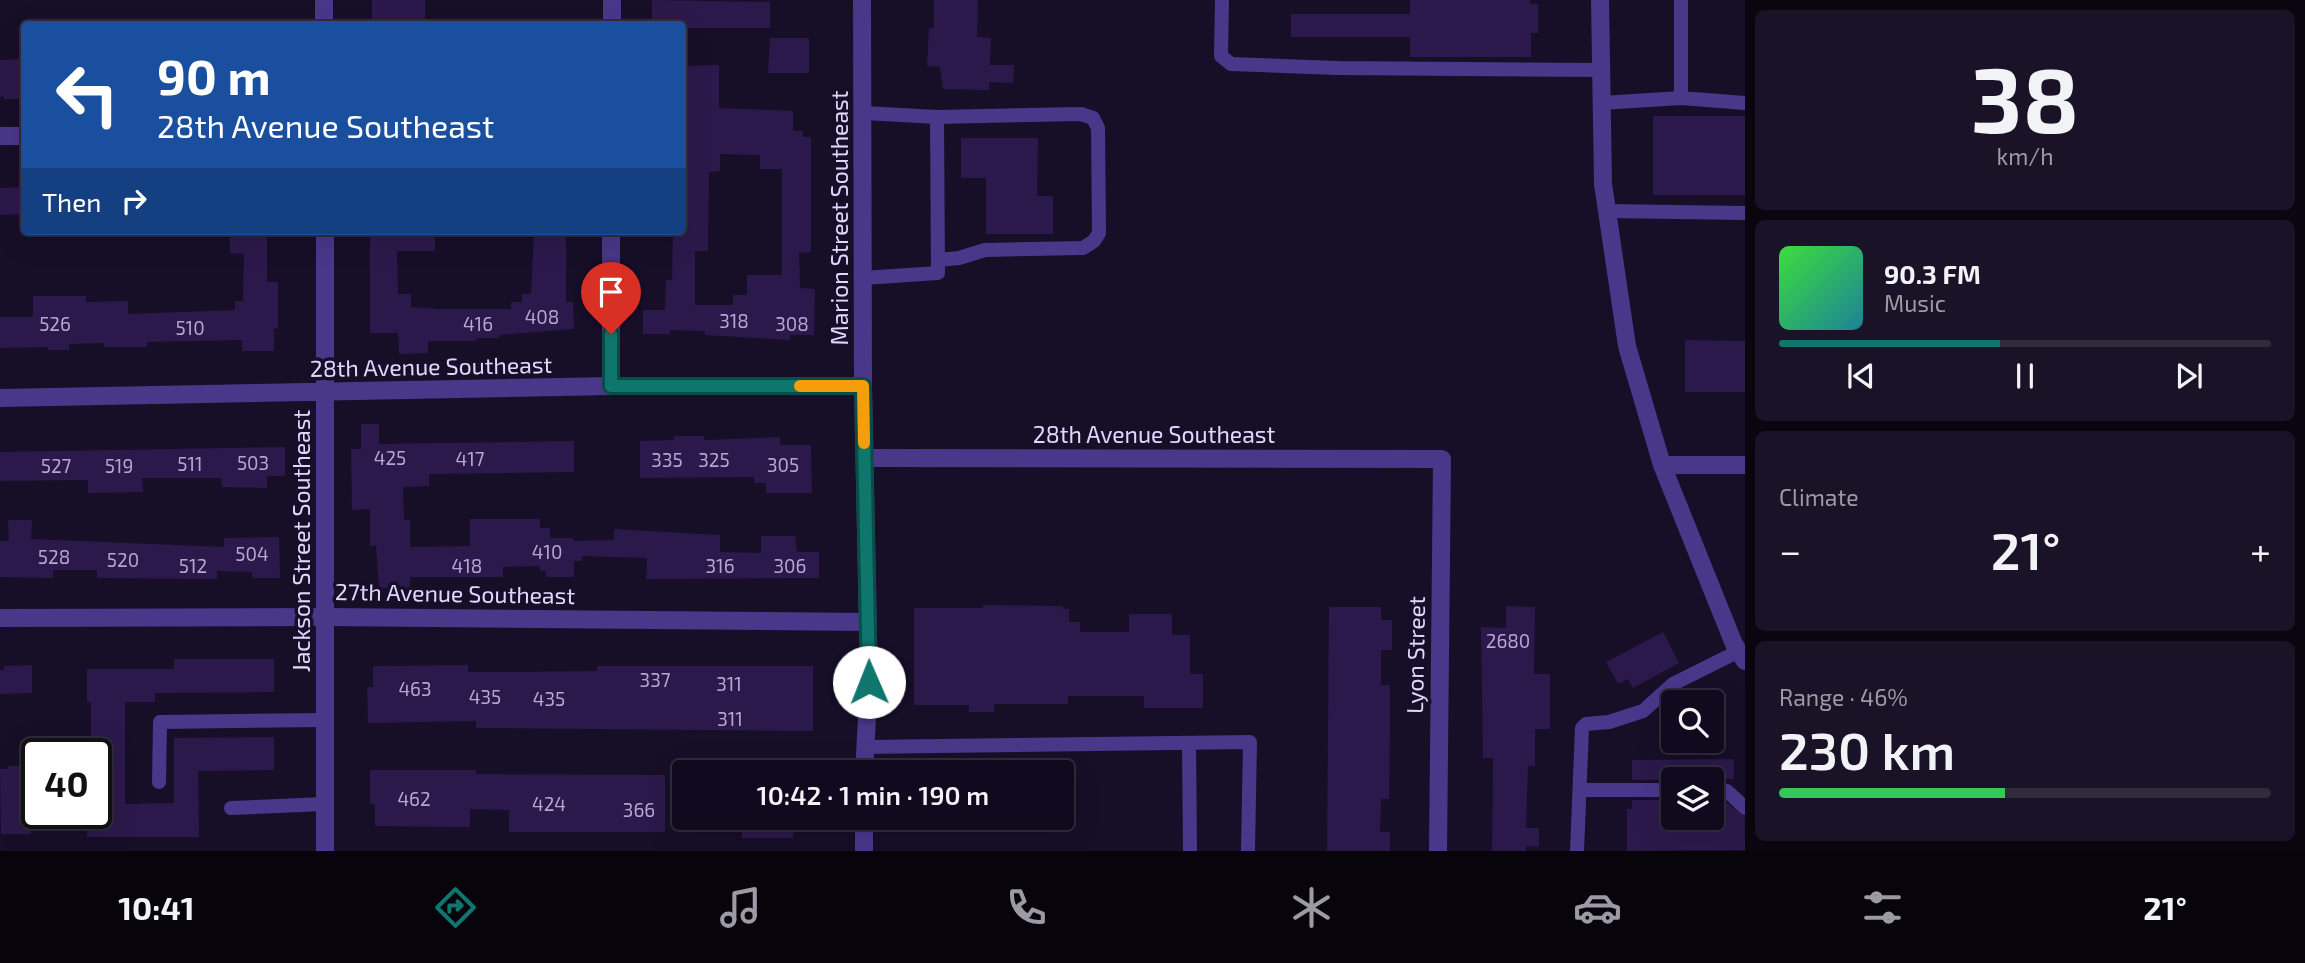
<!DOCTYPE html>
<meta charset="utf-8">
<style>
body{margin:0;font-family:"Exo 2",sans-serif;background:#1a1327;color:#f1f3f6;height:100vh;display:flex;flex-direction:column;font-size:26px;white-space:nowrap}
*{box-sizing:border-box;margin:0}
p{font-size:23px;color:#9c9aa4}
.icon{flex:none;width:38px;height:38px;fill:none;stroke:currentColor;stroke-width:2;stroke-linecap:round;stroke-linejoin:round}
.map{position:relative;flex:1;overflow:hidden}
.side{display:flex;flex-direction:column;gap:10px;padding:10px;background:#090610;width:560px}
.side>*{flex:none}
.guide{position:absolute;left:21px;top:21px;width:665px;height:214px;border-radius:7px;box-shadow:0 7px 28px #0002,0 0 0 2px #302b3c;background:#1a4fa0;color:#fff;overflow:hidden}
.controls{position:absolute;left:1661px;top:690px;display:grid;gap:14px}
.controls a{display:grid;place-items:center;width:63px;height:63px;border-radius:7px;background:#110a1e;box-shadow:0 7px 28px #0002,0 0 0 2px #302b3c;font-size:35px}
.speed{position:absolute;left:21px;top:738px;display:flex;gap:14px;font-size:35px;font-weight:700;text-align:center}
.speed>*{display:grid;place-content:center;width:91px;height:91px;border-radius:50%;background:#110a1e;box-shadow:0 7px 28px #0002,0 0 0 2px #302b3c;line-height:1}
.speed .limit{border:4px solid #111;border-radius:10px;background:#fff;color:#111}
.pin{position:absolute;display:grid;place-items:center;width:60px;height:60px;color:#fff;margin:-72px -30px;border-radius:50% 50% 50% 0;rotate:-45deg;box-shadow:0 0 7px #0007}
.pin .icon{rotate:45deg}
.me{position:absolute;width:77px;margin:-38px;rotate:359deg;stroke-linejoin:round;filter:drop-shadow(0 0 5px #0008)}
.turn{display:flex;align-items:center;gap:24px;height:147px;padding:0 21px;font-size:32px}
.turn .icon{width:91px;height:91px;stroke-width:2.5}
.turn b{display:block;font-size:49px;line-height:60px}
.then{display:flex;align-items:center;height:66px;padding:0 21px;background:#0003;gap:14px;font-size:26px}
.big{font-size:52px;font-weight:600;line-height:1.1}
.side .card{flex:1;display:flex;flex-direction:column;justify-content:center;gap:10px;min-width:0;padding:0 24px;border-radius:10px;background:#1a1327}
.side .dial{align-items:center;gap:0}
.dial b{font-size:91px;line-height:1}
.song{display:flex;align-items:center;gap:21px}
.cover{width:84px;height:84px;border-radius:10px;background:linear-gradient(135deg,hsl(120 70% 55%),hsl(190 70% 35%))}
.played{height:7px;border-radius:4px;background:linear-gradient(90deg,#0f766e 45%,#302b3c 45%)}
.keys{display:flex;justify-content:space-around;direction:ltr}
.heat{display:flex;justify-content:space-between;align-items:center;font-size:38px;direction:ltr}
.charge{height:10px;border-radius:5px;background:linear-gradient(90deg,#34c759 46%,#302b3c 0)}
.trip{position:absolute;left:672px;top:760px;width:402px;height:70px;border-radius:7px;background:#110a1e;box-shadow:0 7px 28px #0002,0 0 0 2px #302b3c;font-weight:600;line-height:70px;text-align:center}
.dock{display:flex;height:112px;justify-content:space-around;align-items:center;background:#07040c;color:#9c9aa4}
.dock .icon{width:49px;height:49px}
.dock .selected{color:#0f766e}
.dock b{font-size:32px;color:#f1f3f6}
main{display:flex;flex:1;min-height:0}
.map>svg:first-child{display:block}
.building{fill:#2c194b;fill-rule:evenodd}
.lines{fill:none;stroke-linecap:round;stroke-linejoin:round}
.service{stroke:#49378a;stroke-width:14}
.minor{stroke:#49378a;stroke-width:18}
.tertiary{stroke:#49378a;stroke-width:18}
.route-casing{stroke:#0a4d48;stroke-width:18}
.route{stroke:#0f766e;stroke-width:12}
.slow{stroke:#f59e0b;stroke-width:12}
.labels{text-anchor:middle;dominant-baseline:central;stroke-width:7;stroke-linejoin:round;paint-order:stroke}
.number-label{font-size:19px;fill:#b4a7d2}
.street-label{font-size:23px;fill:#e2d6ff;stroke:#170e28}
</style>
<main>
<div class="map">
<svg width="1745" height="851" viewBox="0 0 1745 851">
<rect width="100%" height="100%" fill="#170e28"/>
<path class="building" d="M372 0H425V24H372Z
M652 0 770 2V28H682V24H652Z
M934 0H978L977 37 991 38 990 65H1014L1013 83 989 82V90L943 89 940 67 927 66 929 28H934Z
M1410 0H1530V4H1538V33H1531V57H1410V37H1291V14H1410Z
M770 38H809V73H768Z
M24 59V99H4V96L0 97V60Z
M719 65V108L793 111V131H803V137H811V252L799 253 800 288 815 289 814 335H790V340L705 335V331L670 330V334H643V310H665L666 280H672L673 231H682V66ZM720 154 760 155V169H782V275H747V295H733V305H695V251H708L709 172 720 171Z
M1653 116H1745V195H1653Z
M961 138H1038L1037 196H1053V234H986V178H961Z
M24 187V214L0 215V188Z
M230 231H267V282H278V329L274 328V351H242V340L147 342V347H104V343L69 344V350H48V347L0 348V317H33V296H86V302L128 301V314L235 310V301H243L244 254 230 253Z
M370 231H435V251H397L398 294H411V307L439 309H511V302H522V294H531L534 231H566V302H573L574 329 499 335V338H477L476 341H428V353L399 354 398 333H370Z
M1685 340 1745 341V392H1685Z
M361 424H379V444L574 441V472L429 474V486L403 487 404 520H410V547L470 546V519H540V528H550V538H573V541L614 540V529L720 535V552L761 553V536H795L797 552H819V578L646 579 647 558 582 556V561H574V577H546V571H540V566L503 567V577H410V588H379L376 545 370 546V509L352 510 351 449H361Z
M674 436H704V440L780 437V445H811L812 493H766V483H754V477L640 478V441L674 440Z
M285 447V476H267V488L222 487 221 478H142L143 492 88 493V480L0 481V452Z
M8 520H32L31 539 224 547V538L279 537 280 578H252V572L217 571V579L97 578V570H53V578L0 577V541H9Z
M983 605 1063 606V609H1069V622H1080V632H1129V614H1172V635H1190V674H1203V708H1144V696H1068V704H994V712H969V705H914V608H983Z
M1506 606 1535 607 1534 674H1550V729H1535V766H1528L1526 828H1539V847L1526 846V851H1492L1493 758H1483L1481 627 1506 628Z
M1329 607H1381V620H1392V650H1381V685H1390V727L1389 799H1381L1380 832H1390V851H1327Z
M1663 632 1679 663 1633 688 1628 679 1618 684 1606 662Z
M174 659H274V692L155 693V702H125V804L174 803V738L274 737V770L198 771 199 837H87L88 814H96V754H91V702H87V669H174Z
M32 665V693L0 694V670H4V666Z
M468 665V672H511L597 671V666H813V731L476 728V721L368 723 367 687H373V666Z
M1734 759V779L1632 780V760Z
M8 766H32L31 834H1L0 769H8Z
M370 770H476V774L665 775V832H509V810L470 809V827L375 826V804H370Z
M1632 800H1673V817H1712V800H1723L1745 817V850L1627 851V809H1632Z
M742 817H793V838H742Z"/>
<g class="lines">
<path class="service" d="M1222 0 1221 56 1231 64 1337 68 1601 70
M1681 98 1745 103
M1601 103 1681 98V0
M937 117 1081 114 1093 118 1098 128 1099 233 1094 241 1083 248 985 250 959 258 938 260
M1607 211 1745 213
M863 278 938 273 937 117 865 113
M1189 743 1190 851
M864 747 1250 742 1248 851
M159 782 160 722 326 720
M1582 790H1673
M1712 790 1727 791 1745 808
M231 808 325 804
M1577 851 1582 728 1586 724 1609 722 1643 711 1673 684 1739 651"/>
<path class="minor" d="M612 24V0
M0 136H24
M611 386V231
M865 458 1442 459 1438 851
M1662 465H1745
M0 618 327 617 868 622"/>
<path class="tertiary" d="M324 0V24
M862 0 863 386 869 682 864 772
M1600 0 1603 184 1627 346 1662 465 1734 644 1745 661
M0 398 611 386H863
M325 851V231
M864 851V817"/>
</g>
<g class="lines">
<defs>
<path id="route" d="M611 334V386H863L869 682"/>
</defs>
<use href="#route" class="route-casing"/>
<use href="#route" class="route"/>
<path class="slow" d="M800 386H863L864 443"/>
</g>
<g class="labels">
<g class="number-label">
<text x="542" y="316">408</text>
<text x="734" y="320">318</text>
<text x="55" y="323">526</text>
<text x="478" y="323">416</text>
<text x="792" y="323">308</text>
<text x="190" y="327">510</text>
<text x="390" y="457">425</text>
<text x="470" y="458">417</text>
<text x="667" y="459">335</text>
<text x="714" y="459">325</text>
<text x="253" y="462">503</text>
<text x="190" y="463">511</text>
<text x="783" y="464">305</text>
<text x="56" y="465">527</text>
<text x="119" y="465">519</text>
<text x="547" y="551">410</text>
<text x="252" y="553">504</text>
<text x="54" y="556">528</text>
<text x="123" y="559">520</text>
<text x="193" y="565">512</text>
<text x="467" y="565">418</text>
<text x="720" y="565">316</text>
<text x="790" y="565">306</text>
<text x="1508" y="640">2680</text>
<text x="655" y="679">337</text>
<text x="729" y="683">311</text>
<text x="415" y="688">463</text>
<text x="485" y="696">435</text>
<text x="549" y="698">435</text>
<text x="730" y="718">311</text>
<text x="414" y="798">462</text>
<text x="549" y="803">424</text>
<text x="639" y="809">366</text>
</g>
<g class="street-label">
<text transform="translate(839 218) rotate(-90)">Marion Street Southeast</text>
<text transform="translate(431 366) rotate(-1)">28th Avenue Southeast</text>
<text x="1154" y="434">28th Avenue Southeast</text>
<text transform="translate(301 541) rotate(-90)">Jackson Street Southeast</text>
<text transform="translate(455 593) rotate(1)">27th Avenue Southeast</text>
<text transform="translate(1415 655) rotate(-89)">Lyon Street</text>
</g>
</g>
</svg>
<div class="controls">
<a><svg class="icon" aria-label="search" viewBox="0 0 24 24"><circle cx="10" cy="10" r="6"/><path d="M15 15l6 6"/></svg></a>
<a><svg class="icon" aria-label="layers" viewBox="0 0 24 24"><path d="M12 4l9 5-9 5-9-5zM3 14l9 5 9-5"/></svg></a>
</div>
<div class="speed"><div class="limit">40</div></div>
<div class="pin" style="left:611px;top:334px;background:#d93025"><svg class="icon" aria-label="arrive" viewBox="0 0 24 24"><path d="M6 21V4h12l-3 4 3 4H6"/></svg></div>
<svg class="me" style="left:869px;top:682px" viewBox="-20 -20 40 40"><circle r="19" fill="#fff"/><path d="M0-13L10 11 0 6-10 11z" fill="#0f766e"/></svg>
<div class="trip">10:42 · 1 min · 190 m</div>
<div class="guide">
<div class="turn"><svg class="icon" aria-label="left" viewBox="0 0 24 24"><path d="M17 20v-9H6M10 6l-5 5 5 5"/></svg><div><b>90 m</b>28th Avenue Southeast</div></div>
<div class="then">Then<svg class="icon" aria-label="right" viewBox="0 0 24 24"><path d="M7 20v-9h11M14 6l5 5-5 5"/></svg></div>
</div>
</div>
<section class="side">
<div class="card dial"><b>38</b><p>km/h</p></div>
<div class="card">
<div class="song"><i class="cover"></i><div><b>90.3 FM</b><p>Music</p></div></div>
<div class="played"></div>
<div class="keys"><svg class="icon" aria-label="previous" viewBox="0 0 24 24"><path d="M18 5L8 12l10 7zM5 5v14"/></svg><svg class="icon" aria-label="pause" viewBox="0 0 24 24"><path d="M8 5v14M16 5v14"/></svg><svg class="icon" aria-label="next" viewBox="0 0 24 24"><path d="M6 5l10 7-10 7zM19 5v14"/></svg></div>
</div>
<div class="card"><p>Climate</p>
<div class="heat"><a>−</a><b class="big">21°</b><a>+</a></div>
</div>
<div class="card"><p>Range · 46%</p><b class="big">230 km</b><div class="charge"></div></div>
</section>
</main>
<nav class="dock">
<b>10:41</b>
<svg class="icon selected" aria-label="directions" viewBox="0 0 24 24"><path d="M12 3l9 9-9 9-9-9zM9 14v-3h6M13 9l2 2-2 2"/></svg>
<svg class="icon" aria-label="music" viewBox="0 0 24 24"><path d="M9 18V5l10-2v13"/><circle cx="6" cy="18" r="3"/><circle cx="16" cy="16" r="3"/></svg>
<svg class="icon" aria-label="phone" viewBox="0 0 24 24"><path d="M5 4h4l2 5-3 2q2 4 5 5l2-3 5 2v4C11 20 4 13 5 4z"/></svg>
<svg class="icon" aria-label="climate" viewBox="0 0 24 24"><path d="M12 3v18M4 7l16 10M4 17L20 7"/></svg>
<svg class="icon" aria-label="car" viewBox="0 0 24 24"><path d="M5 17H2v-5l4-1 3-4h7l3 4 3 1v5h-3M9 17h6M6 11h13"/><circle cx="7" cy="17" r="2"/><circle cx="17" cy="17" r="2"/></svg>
<svg class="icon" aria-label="filters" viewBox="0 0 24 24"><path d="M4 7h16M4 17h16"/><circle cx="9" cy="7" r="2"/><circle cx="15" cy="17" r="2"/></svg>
<b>21°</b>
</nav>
